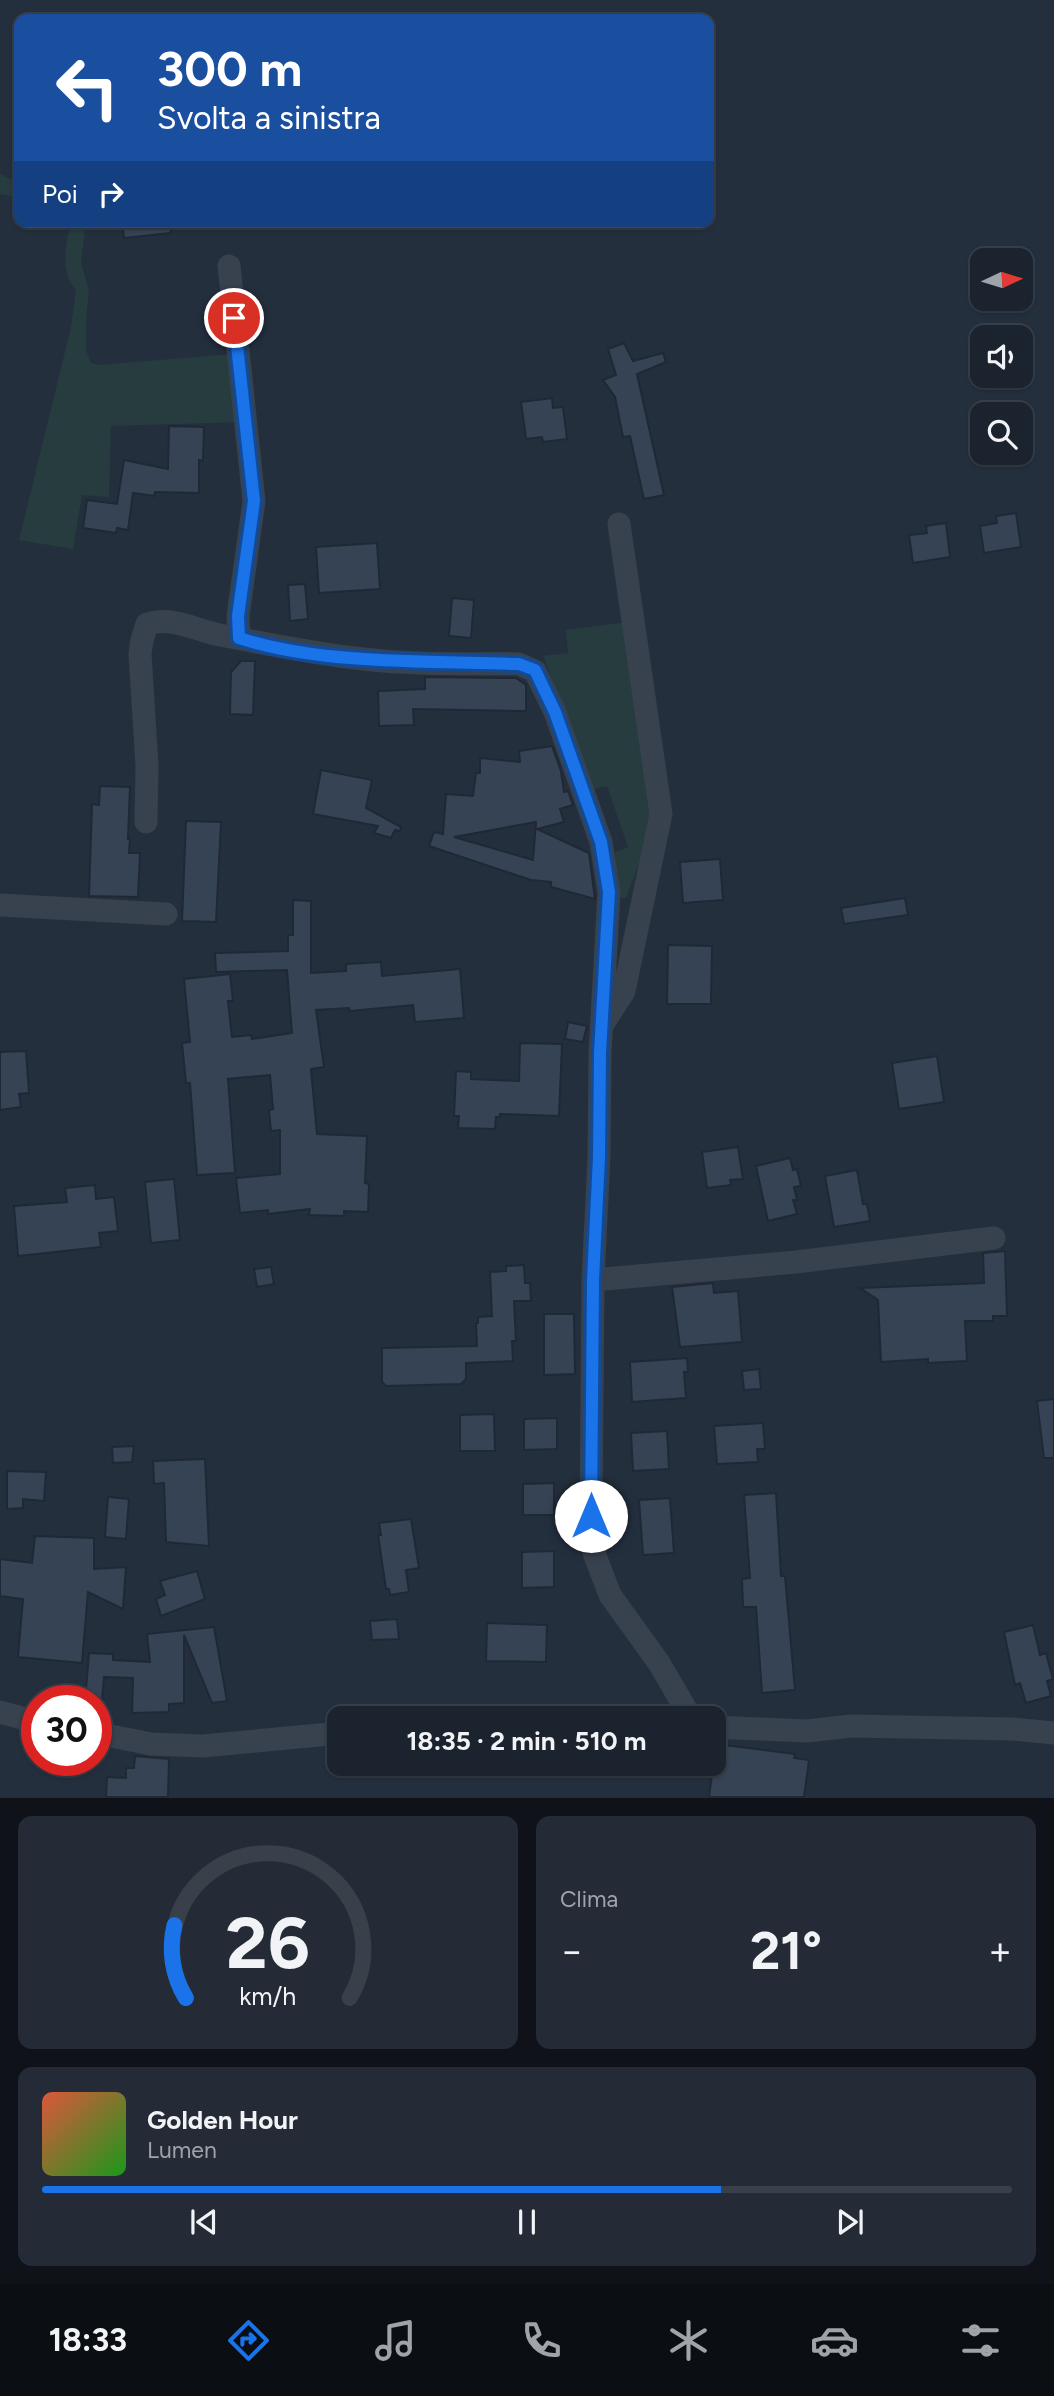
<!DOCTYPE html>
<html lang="it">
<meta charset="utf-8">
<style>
body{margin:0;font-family:Figtree,sans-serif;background:#242b36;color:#f1f3f6;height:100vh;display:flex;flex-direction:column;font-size:26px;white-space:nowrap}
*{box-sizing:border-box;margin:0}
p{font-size:23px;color:#a0a4aa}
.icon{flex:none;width:38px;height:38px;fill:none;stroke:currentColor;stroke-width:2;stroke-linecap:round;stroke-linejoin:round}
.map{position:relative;height:1798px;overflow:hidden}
.sheet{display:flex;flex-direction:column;gap:18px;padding:18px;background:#0f1319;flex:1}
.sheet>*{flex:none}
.guide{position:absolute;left:14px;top:14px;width:700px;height:214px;border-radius:14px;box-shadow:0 2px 5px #0004,0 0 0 2px #39404a;background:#1a4fa0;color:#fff;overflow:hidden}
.needle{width:46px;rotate:86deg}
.controls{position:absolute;left:970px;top:248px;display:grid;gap:14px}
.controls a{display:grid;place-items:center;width:63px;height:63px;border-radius:14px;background:#1b232e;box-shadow:0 2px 5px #0004,0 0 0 2px #39404a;font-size:35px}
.speed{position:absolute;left:21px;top:1685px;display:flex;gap:14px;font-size:35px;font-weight:700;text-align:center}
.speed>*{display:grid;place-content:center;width:91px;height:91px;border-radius:50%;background:#1b232e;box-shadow:0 2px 5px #0004,0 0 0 2px #39404a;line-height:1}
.speed .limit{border:10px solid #d22;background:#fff;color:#111}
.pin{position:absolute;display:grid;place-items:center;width:60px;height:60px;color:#fff;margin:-30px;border:4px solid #fff;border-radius:50%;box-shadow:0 2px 7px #0007}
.me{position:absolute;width:77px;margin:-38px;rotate:0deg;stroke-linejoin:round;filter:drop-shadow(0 0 5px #0008)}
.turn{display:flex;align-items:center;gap:24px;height:147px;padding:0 28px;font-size:32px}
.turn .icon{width:91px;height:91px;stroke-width:2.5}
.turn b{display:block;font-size:49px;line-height:60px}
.then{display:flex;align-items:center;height:66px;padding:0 28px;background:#0003;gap:14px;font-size:26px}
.big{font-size:52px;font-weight:700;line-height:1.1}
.sheet .tile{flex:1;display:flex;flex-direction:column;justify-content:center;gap:10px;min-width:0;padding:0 24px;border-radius:14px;background:#242b36}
.sheet .dial{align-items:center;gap:0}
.dial svg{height:182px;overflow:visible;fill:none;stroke:#39404a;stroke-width:7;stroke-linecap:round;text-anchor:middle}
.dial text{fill:#f1f3f6;stroke:none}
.song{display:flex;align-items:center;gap:21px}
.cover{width:84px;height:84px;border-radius:10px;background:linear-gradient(135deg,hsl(10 70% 55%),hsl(120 70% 35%))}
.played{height:7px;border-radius:4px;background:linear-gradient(90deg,#1a73e8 70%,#39404a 70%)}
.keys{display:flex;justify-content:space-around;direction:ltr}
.heat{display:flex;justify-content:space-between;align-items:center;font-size:38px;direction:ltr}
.sheet .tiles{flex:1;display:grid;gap:18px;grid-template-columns:1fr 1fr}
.tile:last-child{grid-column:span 2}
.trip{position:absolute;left:327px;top:1706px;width:399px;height:70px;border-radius:14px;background:#1b232e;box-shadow:0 2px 5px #0004,0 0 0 2px #39404a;font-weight:700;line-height:70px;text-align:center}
.tab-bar{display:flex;height:112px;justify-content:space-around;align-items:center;background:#0b0e12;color:#a0a4aa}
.tab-bar .icon{width:49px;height:49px}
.tab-bar .active{color:#1a73e8}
.tab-bar b{font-size:32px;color:#f1f3f6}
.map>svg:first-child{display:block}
.green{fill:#263c3f}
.building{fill:#364354;stroke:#1f2835;stroke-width:2;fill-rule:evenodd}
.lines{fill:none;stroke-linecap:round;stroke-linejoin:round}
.minor{stroke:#38414e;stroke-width:23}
.route-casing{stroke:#114b97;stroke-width:18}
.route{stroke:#1a73e8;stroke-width:12}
</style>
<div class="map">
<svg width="1054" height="1798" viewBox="0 0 1054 1798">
<rect width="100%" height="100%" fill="#242f3e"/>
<path class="green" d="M0 174 19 183V197L0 194Z
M71 222H86L81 262 89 291 86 320V350L91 363 99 365 232 354 242 422 111 426 109 497 82 495 73 549 19 540 71 327 76 290C59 271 66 246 71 222Z
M627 622 652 820 649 838 626 898H617L613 853 628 847 607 786 594 789 543 656 568 653 566 630Z"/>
<path class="building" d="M122 222H170L171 233 124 238Z
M624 343 633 361 663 353 666 362 637 374 664 495 644 499 630 436 623 437 615 397 603 380 616 375 608 349Z
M552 398 553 408 563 407 567 439 543 442 542 437 526 439 521 402Z
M169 426 204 427 203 461 199 460V493L155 492 154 496 133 493 128 530 117 528 116 533 83 528 87 500 117 504 124 460 168 469Z
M1016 513 1021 547 984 553 980 526 997 523 996 516Z
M946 523 950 557 913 563 909 535 927 533 926 526Z
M377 543 380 589 319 593 316 547Z
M305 584 308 619 290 621 288 585Z
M452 598 474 600 471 638 449 636Z
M241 661H255L253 715 230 714 231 672Z
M425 677 516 678 526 685V711L413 709 414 725 379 726 378 691 425 689Z
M552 746 561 771 564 792 568 791 573 805 560 809 564 822 537 829 589 853 595 899 551 887V882L531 880 429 846 434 832 443 834 446 794 473 796 476 773H480V758L520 762 519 751ZM536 822 533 860 454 837Z
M321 770 372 780 366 808 401 827 400 831 395 830 391 838 374 833 378 826 313 814Z
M100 786 130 787 128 839H130L129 853H140L138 897 89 896 92 804 99 805Z
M186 821 221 822 216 922 182 921Z
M720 859 723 900 683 903 680 862Z
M905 898 908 915 844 924 841 908Z
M293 900 311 901V973L346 971V964L381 962 382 976 460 969 464 1018 415 1022 413 1005 350 1011 349 1008 316 1010 324 1067 311 1069 317 1134 367 1136 365 1183 369 1184 368 1212 344 1211V1216L309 1215 310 1209 268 1214V1210L240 1213 236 1178 280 1174V1130L271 1131 269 1110 273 1109 270 1075 228 1079 235 1173 197 1175 190 1083H186L182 1043 190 1042 184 979 230 974 233 1001H228L232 1037 251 1035 252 1039 292 1033 287 970 216 972 215 953 288 951V935H293Z
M668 945 712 946 711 1004H667Z
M568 1022 587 1026 583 1042 565 1039Z
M520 1043 562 1044 559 1116 500 1114V1117H496L495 1129 458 1128 459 1116H454L456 1071 471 1072V1079L519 1081Z
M26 1051 29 1093 19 1094 21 1107 0 1110V1052Z
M937 1056 944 1102 899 1109 892 1063Z
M738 1147 743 1179 730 1180 731 1185 707 1188 702 1152Z
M790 1158 793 1170 797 1169 801 1186 794 1187 797 1200H793L797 1214 768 1221 756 1166Z
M857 1170 863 1204H867L870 1221 834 1227 825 1176Z
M174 1179 180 1240 151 1243 145 1182Z
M95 1185 96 1199 114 1197 118 1231 99 1233 101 1247 18 1256 14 1206 67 1202 65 1188Z
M1005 1251 1007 1316H993V1321H965L967 1361 928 1363V1359L881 1362 878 1300 860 1288 984 1283 983 1253Z
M524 1265 525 1283H530L531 1301H514L516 1341H512L513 1361 466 1363V1379L461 1384 386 1386 382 1382V1348L477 1346 476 1323H478V1317L492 1316 490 1272 506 1271V1266Z
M271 1267 274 1284 257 1287 254 1269Z
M713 1283 714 1293 738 1291 742 1342 680 1347 672 1287Z
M544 1314H574L575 1374 544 1375Z
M687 1358 688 1372H684L686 1398 632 1402 630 1362Z
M759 1369 761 1389 744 1390 742 1371Z
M1054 1399V1458H1044L1037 1401Z
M494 1414 495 1451H460V1415Z
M557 1418V1449L524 1450V1419Z
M763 1423 765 1449H757L758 1462 717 1464 714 1426Z
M667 1431 669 1469 633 1471 631 1433Z
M134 1446 132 1462 113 1463 112 1447Z
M205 1459 209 1546 166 1542 164 1483 154 1484 153 1461Z
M7 1471 46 1472 44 1501 23 1499V1508L7 1509Z
M554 1483V1515H523V1484Z
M776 1493 781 1576H785L795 1690 762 1693 756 1607H743L742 1579 750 1578 744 1495Z
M108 1497 129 1499 126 1539 105 1537Z
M670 1498 674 1553 643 1555 639 1500Z
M411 1519 419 1568 406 1570 409 1592 390 1595 389 1589H386L378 1535H381L379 1523Z
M35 1536 94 1538V1569L126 1567 123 1609 88 1592 82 1663 18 1657 23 1599 0 1596V1559L32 1563Z
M554 1551V1587L522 1588V1552Z
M197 1571 205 1599 161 1616 156 1599 165 1595 160 1581Z
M397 1619 399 1639 372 1640 370 1621Z
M487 1623 547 1625 546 1662 486 1661Z
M1033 1625 1040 1655 1046 1653 1053 1679 1047 1681 1051 1696 1026 1703 1020 1683 1015 1685 1004 1632Z
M214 1627 227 1701 212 1703 184 1635V1703L169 1704V1712L132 1713 133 1678 104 1677 102 1701H85L89 1653 113 1654V1660L150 1662 147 1634Z
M716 1744 795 1754 794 1758 809 1760 804 1797H709Z
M135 1756 169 1759 168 1797H106L107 1777 126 1778V1768H134Z"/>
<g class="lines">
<path class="minor" d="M229 266 254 501 238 616 239 637
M146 822 147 766 140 654 142 640 147 624C174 616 194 630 220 635 267 644 315 654 363 659 414 665 467 663 519 664L535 671 555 712 601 842 609 892 600 1053 599 1157 593 1280 591 1515 594 1553 610 1595 659 1663 691 1718
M0 905 166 914
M603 1024 624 991 661 814 619 524
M593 1280 796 1262 994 1238
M0 1712 37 1722
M714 1727 807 1731 851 1726 1013 1729 1054 1733
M96 1733 151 1744 203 1746 340 1733"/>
</g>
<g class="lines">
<defs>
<path id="route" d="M234 318 254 501 238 616 239 638C323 665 431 661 519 664L535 670 555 712 601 842 609 892 600 1053 599 1157 593 1280 591 1516"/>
</defs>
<use href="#route" class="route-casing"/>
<use href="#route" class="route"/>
</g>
</svg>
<div class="controls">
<a><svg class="needle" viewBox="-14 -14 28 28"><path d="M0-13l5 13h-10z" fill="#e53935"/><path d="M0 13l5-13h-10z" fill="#a0a4aa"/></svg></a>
<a><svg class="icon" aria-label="sound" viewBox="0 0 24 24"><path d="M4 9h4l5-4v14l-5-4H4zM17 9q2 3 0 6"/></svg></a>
<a><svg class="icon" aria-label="search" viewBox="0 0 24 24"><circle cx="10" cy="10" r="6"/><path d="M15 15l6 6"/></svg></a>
</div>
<div class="speed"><div class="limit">30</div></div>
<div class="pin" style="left:234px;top:318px;background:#d93025"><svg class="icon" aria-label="arrive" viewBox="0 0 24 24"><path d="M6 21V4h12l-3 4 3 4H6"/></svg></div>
<svg class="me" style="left:591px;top:1516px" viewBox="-20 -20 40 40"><circle r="19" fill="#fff"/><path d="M0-13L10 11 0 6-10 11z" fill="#1a73e8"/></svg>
<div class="trip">18:35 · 2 min · 510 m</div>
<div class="guide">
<div class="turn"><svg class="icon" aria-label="left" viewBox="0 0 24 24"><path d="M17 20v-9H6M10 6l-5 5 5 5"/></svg><div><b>300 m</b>Svolta a sinistra</div></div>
<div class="then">Poi<svg class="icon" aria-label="right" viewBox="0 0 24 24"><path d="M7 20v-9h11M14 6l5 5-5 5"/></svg></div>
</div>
</div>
<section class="sheet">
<div class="tiles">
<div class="tile dial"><svg viewBox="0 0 100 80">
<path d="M14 69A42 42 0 1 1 86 69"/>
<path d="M14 69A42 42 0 0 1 9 37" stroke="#1a73e8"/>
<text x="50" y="56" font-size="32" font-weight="700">26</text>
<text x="50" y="72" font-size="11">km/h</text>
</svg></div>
<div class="tile"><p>Clima</p>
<div class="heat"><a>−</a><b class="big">21°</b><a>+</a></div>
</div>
<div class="tile">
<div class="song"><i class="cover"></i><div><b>Golden Hour</b><p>Lumen</p></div></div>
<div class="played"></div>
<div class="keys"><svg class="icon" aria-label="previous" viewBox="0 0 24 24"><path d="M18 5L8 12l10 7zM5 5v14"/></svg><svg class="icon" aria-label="pause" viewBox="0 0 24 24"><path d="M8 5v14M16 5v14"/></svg><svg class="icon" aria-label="next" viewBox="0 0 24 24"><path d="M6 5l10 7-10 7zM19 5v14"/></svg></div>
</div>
</div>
</section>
<nav class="tab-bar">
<b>18:33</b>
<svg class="icon active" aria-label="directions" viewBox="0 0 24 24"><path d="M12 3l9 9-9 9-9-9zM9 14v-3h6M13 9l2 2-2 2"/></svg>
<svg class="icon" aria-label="music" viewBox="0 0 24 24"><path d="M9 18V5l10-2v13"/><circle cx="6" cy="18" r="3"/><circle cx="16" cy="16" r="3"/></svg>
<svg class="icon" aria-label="phone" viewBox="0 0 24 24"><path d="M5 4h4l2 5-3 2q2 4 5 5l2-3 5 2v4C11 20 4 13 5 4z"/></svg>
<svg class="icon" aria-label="climate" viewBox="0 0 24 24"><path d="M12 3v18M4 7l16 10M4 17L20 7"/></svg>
<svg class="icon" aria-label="car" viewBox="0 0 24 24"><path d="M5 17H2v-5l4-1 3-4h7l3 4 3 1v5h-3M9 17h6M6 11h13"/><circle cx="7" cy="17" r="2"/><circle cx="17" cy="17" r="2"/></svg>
<svg class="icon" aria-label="filters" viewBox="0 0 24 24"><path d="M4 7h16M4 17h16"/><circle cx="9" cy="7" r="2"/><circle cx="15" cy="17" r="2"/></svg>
</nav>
